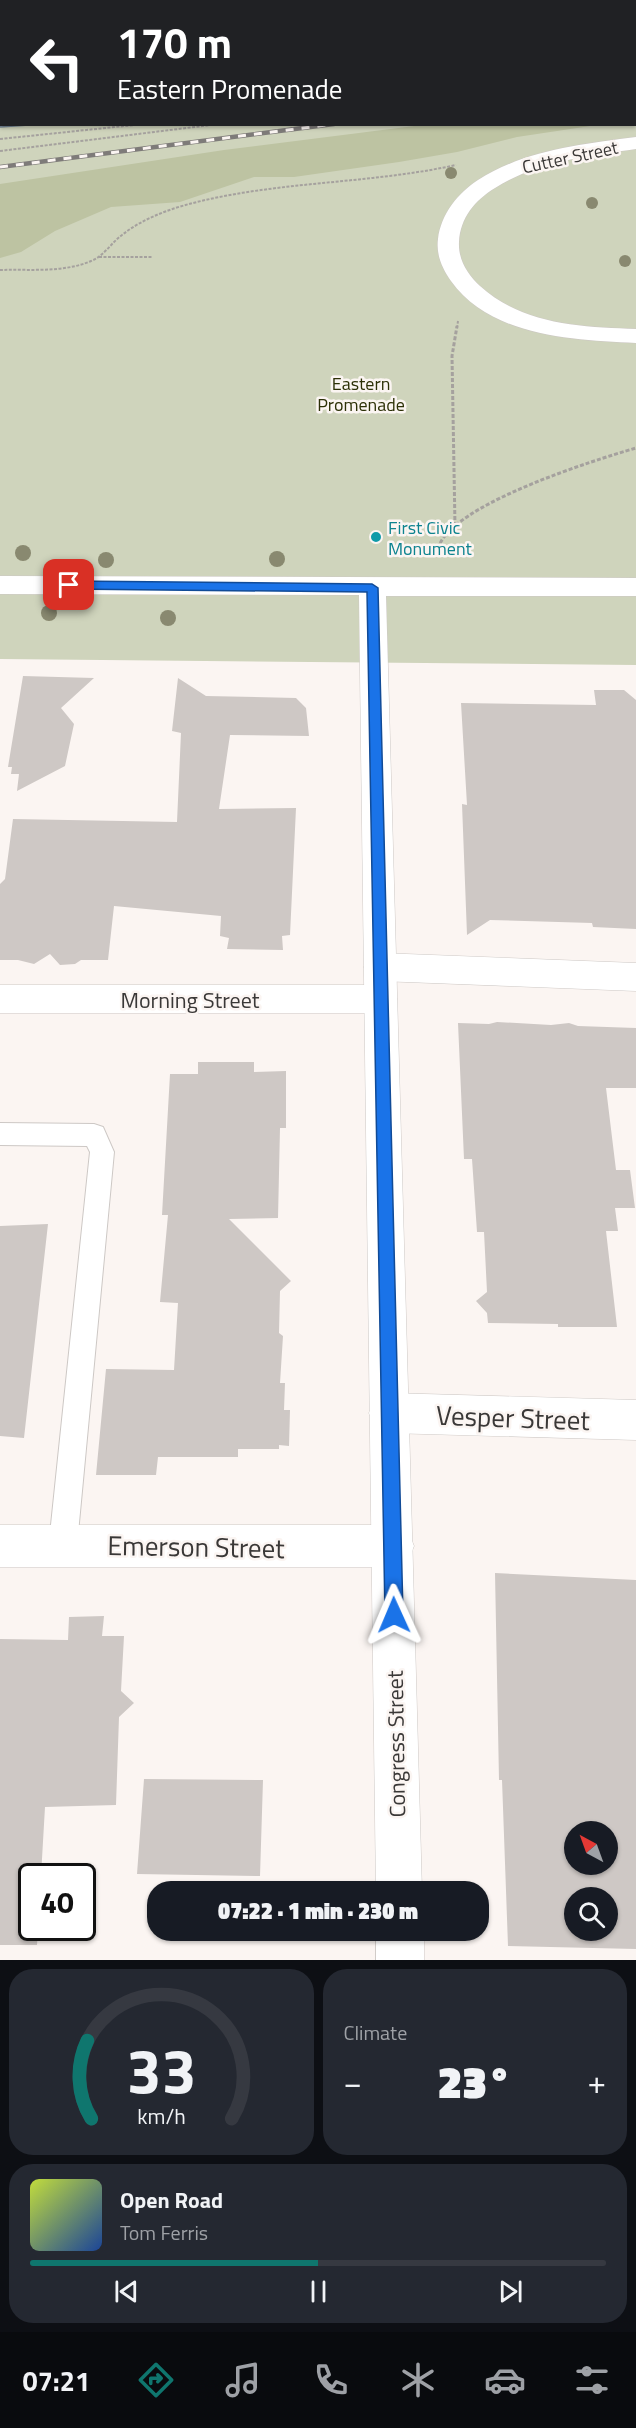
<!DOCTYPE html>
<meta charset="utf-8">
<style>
body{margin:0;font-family:"Titillium Web",sans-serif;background:#242831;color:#f1f3f6;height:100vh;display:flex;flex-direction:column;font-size:22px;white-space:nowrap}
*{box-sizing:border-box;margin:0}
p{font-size:20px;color:#9ea1a6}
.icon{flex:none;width:33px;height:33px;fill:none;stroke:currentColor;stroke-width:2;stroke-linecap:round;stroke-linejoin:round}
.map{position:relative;height:1960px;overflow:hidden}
.drawer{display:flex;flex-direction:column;gap:9px;padding:9px;background:#0d0f14;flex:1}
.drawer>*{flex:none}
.guide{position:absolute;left:0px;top:0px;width:636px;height:126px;box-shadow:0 2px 4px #0004;background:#202124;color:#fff;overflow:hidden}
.needle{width:39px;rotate:319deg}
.controls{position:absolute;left:564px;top:1821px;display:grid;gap:12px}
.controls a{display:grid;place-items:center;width:54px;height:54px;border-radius:50%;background:#171b24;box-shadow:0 2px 4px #0004;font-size:30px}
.speed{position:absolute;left:18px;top:1863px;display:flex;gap:12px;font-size:30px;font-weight:700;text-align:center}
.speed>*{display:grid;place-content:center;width:78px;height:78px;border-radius:50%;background:#171b24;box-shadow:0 2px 4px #0004;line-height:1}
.speed .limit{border:3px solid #111;border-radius:9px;background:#fff;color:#111}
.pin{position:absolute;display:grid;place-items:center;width:51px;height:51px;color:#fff;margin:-26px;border-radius:12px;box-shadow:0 3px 9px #0006}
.me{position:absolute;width:66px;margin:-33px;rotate:359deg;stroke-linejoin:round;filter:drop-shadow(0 0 4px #0008)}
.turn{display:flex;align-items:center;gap:21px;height:126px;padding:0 18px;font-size:27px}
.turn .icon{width:78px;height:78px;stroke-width:2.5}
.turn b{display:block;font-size:42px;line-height:51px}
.big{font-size:45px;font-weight:800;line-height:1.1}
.drawer .tile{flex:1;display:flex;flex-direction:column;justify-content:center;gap:9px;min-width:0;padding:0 21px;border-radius:24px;background:#242831}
.drawer .dial{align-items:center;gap:0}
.dial svg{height:156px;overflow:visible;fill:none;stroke:#363941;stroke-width:7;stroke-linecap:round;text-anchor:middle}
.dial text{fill:#f1f3f6;stroke:none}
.song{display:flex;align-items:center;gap:18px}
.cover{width:72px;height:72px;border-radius:9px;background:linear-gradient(135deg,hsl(70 70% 55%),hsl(220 70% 35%))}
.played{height:6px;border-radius:3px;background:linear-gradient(90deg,#0f766e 50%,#363941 50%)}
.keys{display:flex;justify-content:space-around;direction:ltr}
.heat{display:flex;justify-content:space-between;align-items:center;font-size:33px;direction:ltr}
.drawer .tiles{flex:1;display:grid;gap:9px;grid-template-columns:1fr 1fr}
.tile:last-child{grid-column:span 2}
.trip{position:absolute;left:147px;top:1881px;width:342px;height:60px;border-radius:24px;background:#171b24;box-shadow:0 2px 4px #0004;font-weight:800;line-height:60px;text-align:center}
.menu{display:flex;height:96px;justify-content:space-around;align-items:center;background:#090b0e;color:#9ea1a6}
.menu .icon{width:42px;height:42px}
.menu .on{color:#0f766e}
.menu b{font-size:27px;color:#f1f3f6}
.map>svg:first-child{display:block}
.green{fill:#cfd4bc}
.forest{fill:#bdc3a2}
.water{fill:#8faac2;stroke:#768898;stroke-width:1.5}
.building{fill:#cec8c5;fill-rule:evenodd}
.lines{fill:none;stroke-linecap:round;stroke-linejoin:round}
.lane-casing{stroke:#cdc8c5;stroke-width:2}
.street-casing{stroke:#cdc8c5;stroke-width:1}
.secondary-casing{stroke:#cdc8c5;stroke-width:1}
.path-far1{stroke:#a5a19e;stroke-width:2;stroke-dasharray:3 1.5;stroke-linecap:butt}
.path{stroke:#a5a19e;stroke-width:3;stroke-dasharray:4 2;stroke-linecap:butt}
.lane{fill:#fff;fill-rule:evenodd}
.street{fill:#fff;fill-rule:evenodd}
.secondary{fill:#fff;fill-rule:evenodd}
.rail-casing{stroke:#7e7b79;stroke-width:4.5}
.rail{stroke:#fbf5f2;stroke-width:3;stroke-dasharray:8;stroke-linecap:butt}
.tree{fill:#898970}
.route{fill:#1a73e8;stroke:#114b97;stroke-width:1.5}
.culture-dot{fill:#0f9aa8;stroke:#fbf5f2;stroke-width:2}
.labels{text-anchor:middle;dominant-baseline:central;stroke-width:5;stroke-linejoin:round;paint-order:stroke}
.far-street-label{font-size:18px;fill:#3a3837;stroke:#fbf5f2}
.far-park-label{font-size:18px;fill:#2c3006;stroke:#fbf5f2}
.far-culture-label{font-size:18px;fill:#0d838f;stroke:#fbf5f2;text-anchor:start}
.street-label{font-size:22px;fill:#3a3837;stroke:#fbf5f2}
.near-street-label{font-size:27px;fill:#3a3837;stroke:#fbf5f2}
</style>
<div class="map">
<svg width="636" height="1960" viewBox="0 0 636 1960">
<rect width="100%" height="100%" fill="#fbf5f2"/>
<path class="green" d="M445 0H636V665L0 659V127L29 124H634V2Z"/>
<path class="forest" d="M422 125H597L517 137 457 152 399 162 294 177H254L180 202 111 207 55 231 21 252 0 258V184L224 150Z"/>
<path class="water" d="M0 0H445V1L2 2V124L29 125 0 127Z"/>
<path class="building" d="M23 676 94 678 61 708 74 724 65 766 17 791 19 774H11L12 767H8Z
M178 678 206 696 296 698 306 708 309 736 230 735 219 809 296 808 290 935 282 936 283 950 227 949 229 938 220 936 221 916 114 906 108 960H81L75 964 60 965 50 954 34 964 18 960H0V884L5 879 13 819 177 822 181 733 172 731Z
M594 690H624L636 700V929L593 927 592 923 490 920 467 935 462 804 467 805 461 703 596 705Z
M497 1022 551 1025 569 1023 578 1026 636 1028V1088H606L616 1170H630L635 1208H615L618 1231H606L617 1327H558V1324L488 1323 487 1313 476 1301 487 1292 484 1232H477L472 1159H464L458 1023 489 1024Z
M198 1062H254V1072L286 1071V1128H280L278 1218 229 1219 291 1281 280 1291 279 1333 283 1336 280 1383H285L284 1410H290L289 1446 279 1445V1449H238V1457H158L156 1475H96L106 1369 174 1370 178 1303 160 1302 168 1215H162L170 1074H198Z
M48 1224 24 1438 0 1436V1226Z
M495 1573 636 1580V1949L508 1946 502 1780H499ZM574 1832H608V1864H574ZM574 1898H608V1930H574Z
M104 1616 102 1636H124L121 1691 134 1703 119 1717 116 1805 45 1807 41 1876H32V1928H38L37 1945H0V1639L68 1640 69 1617Z
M144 1779 263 1780 260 1876 137 1874Z"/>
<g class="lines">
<defs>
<path id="lane" d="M0 1123 94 1124 103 1127 114 1152 77 1544 73 1554 63 1558 53 1554 49 1544 90 1152 87 1146 0 1145Z"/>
<path id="street" d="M612 0H633L634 2H613Z
M636 137V149C587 156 538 161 495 188 475 200 460 218 459 242 458 260 468 275 480 286 523 325 581 327 636 329V343C574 340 491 337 451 281 442 268 436 255 438 239 441 214 458 193 478 180 525 150 582 144 636 137Z
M380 953 636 963V991L380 981 368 977 364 967 368 957Z
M0 985H380L392 989 397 999 392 1009 380 1013H0Z
M389 1393 636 1400V1440L389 1433 375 1427 369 1413 375 1399Z
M0 1525H393L408 1531 414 1546 408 1561 393 1567H0Z"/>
<path id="secondary" d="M0 576 636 578V596H386L422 1892H376L359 595 0 594Z
M376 1930H424V1960H376Z"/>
</defs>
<use href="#lane" class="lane-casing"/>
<use href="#street" class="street-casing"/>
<use href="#secondary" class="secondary-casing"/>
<path class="path-far1" d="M0 139 144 124
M0 151 219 124
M99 257H153
M0 270C30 269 63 273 91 261 104 256 111 243 122 235 142 219 169 209 193 203 279 181 369 184 456 165
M457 328 458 321"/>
<path class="path" d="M455 526 452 356 457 326
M435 554C438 549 440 542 444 537 473 499 588 462 636 448"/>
<use href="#lane" class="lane"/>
<use href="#street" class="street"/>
<use href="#secondary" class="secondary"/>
<defs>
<path id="rail" d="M0 167 334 124"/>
</defs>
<use href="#rail" class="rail-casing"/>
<use href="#rail" class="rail"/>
</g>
<g class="tree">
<circle cx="451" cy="173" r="6"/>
<circle cx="592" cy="203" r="6"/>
<circle cx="625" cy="261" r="6"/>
<circle cx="23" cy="553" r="8"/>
<circle cx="277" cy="559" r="8"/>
<circle cx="106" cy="560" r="8"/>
<circle cx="49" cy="613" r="8"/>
<circle cx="168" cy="618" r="8"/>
</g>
<path class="route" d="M69 581 372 584 378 588 403 1615 400 1622 394 1624 388 1622 385 1615 367 592 69 589 63 585Z"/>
<circle class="culture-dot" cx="376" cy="537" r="6"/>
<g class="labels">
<g class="far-street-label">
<text transform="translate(570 157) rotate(-12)">Cutter Street</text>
</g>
<g class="far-park-label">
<text x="361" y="383">Eastern<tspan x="361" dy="21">Promenade</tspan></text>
</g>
<g class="far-culture-label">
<text x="388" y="527">First Civic<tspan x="388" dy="21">Monument</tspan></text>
</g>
<g class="street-label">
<text x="190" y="1000">Morning Street</text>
<text transform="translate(396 1744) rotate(-91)">Congress Street</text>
</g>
<g class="near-street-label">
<text transform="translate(513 1417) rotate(2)">Vesper Street</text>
<text transform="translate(196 1546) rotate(1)">Emerson Street</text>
</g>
</g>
</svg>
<div class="controls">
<a><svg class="needle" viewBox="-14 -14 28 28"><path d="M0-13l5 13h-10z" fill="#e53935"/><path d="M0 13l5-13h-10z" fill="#9ea1a6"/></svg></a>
<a><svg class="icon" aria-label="search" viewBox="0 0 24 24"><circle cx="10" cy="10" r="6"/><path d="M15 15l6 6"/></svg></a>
</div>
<div class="speed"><div class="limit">40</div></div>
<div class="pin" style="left:69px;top:585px;background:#d93025"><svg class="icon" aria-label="arrive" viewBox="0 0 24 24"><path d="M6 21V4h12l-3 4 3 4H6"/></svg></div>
<svg class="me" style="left:394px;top:1615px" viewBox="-20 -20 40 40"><path d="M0-17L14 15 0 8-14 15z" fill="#1a73e8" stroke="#fff" stroke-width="4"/></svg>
<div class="trip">07:22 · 1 min · 230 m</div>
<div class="guide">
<div class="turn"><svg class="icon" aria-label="left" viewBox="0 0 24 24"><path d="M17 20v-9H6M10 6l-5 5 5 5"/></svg><div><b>170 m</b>Eastern Promenade</div></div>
</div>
</div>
<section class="drawer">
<div class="tiles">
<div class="tile dial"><svg viewBox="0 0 100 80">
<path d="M14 69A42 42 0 1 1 86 69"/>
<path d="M14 69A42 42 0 0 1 12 29" stroke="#0f766e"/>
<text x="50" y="56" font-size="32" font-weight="700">33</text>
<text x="50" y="72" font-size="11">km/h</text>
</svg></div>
<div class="tile"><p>Climate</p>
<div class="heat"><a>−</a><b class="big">23°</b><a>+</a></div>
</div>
<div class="tile">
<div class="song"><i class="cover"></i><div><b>Open Road</b><p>Tom Ferris</p></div></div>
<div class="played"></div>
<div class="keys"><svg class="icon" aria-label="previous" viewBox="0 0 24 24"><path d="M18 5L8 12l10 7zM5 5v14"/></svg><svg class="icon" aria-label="pause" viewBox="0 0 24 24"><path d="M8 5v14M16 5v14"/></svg><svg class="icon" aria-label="next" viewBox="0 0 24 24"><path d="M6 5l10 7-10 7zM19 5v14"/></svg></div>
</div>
</div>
</section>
<nav class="menu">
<b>07:21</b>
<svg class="icon on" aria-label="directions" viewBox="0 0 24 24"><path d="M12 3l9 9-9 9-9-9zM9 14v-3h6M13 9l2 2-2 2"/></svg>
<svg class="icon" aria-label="music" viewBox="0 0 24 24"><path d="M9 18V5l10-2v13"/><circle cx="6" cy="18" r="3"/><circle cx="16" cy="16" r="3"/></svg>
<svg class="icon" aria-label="phone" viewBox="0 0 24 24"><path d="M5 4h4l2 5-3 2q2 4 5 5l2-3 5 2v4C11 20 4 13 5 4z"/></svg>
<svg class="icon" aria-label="climate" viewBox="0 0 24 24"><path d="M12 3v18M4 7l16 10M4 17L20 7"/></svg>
<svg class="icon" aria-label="car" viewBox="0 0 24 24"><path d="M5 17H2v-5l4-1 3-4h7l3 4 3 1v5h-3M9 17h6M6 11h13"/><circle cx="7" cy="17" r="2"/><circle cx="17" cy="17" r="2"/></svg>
<svg class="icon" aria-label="filters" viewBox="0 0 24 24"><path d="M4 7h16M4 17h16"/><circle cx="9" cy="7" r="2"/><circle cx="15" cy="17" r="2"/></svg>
</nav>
